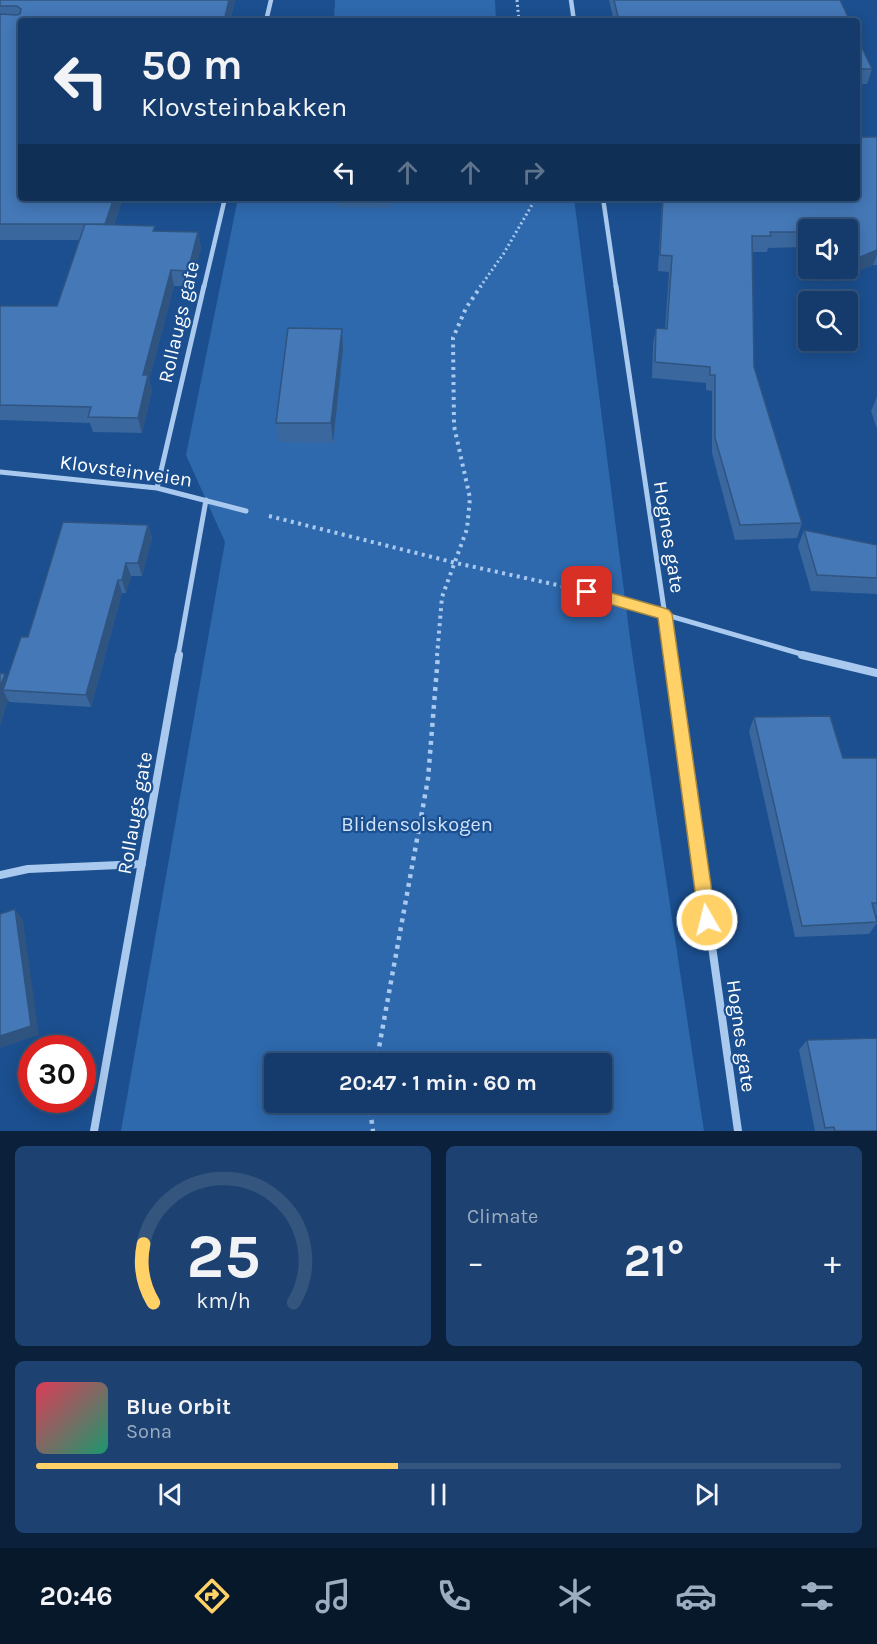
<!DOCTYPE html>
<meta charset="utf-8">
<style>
body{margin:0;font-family:Karla,sans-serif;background:#1d4271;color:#f1f3f6;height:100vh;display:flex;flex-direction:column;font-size:22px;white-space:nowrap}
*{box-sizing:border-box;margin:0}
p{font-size:20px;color:#9dadc1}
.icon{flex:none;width:33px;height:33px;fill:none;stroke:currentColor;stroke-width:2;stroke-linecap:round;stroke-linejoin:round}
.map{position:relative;height:1131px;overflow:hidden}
.sheet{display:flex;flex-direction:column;gap:15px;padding:15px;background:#0b203b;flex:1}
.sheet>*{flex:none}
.top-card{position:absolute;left:18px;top:18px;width:842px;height:183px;border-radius:6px;box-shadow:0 3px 15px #0003,0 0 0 2px #33557e;background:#143b6b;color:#f1f3f6;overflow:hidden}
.buttons{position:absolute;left:798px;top:219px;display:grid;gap:12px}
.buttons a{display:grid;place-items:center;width:60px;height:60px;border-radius:6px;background:#143b6b;box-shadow:0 3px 15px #0003,0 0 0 2px #33557e;font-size:30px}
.speed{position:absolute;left:18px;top:1035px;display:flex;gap:12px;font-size:30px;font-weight:700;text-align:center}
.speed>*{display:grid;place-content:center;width:78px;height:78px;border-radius:50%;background:#143b6b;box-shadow:0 3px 15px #0003,0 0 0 2px #33557e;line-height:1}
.speed .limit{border:9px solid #d22;background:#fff;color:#111}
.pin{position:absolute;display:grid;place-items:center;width:51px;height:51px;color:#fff;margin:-26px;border-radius:12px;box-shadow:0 3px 9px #0006}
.me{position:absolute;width:66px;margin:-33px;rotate:352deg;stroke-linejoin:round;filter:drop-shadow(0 0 4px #0008)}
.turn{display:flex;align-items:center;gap:21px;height:126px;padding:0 24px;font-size:27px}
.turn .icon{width:78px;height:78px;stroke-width:2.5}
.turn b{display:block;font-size:42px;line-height:51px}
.lanes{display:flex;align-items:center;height:57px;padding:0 24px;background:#0003;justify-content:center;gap:30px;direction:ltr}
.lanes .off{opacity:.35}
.big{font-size:45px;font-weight:700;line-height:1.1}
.sheet .card{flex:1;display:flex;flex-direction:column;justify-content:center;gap:9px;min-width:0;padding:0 21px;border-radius:9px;background:#1d4271}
.sheet .dial{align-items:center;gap:0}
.dial svg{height:156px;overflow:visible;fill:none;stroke:#33557e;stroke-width:7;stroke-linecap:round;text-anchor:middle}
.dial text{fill:#f1f3f6;stroke:none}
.song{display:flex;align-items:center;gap:18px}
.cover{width:72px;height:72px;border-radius:9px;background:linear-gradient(135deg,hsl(350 70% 55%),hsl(160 70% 35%))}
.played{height:6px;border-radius:3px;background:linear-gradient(90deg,#ffd166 45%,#33557e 45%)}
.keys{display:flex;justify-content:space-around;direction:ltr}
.heat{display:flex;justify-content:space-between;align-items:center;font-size:33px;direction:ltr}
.sheet .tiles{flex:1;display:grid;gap:15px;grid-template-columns:1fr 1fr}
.card:last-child{grid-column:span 2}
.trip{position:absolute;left:264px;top:1053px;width:348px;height:60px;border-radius:6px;background:#143b6b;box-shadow:0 3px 15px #0003,0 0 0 2px #33557e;font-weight:700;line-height:60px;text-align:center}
.menu{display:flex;height:96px;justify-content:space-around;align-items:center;background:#08182b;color:#9dadc1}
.menu .icon{width:42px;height:42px}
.menu .current{color:#ffd166}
.menu b{font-size:27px;color:#f1f3f6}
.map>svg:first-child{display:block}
.green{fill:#2e69ad;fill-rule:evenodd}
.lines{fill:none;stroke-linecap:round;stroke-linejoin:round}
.path-far2{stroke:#a9c9ee;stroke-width:3;stroke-dasharray:2 3;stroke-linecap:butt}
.path-far1{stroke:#a9c9ee;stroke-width:4;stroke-dasharray:3 4.5;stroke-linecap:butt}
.path{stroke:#a9c9ee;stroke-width:4.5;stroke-dasharray:4 5;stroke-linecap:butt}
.street-far2{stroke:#a9c9ee;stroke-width:4.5}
.street-far1{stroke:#a9c9ee;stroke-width:5}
.street{stroke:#a9c9ee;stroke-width:8}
.wall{fill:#3a679d}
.shaded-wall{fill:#305480}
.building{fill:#4478b7;stroke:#305480;stroke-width:1.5}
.route{fill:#ffd166;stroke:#a68842;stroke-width:1.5}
.labels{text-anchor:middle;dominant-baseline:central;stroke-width:4.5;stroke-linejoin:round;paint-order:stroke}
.street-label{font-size:20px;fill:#fff;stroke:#1b4f8f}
.park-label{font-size:20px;fill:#cfe3fa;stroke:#1b4f8f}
</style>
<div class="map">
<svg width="877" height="1131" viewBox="0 0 877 1131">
<rect width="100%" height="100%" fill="#1b4f8f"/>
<path class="green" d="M335 0H495L496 21H334Z
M238 198H574L631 646 704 1131H121L225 542 186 455ZM274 1064H602V1102H274Z"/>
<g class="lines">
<path class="path-far2" d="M517 0 519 21
M480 287 504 253 536 198"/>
<path class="path-far1" d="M269 516 456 563 562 586
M437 656 442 597 467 529 470 498 454 426 453 338 466 308 481 286"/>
<path class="path" d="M376 1064 428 779 438 655
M369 1102 373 1131"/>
<path class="street-far2" d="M571 0 574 21
M266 21 271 0
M603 198 616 287
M204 287 225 198"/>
<path class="street-far1" d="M616 286 671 656
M0 472 157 488 246 511
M157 488 204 286
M587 592 808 656
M178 656 206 500"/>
<path class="street" d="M671 655 738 1131
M802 655 877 673
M0 875 28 869 142 864
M94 1131 179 655"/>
</g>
<path class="wall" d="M0 0H235L230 21H21L123 198 114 225 156 232H198L201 248 191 286H174L149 380 152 390 142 433 93 432 90 423 0 420V306H57L79 240H0Z
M609 0H840L850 21H614Z
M856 35 872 69 867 84H856Z
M877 137V265H873L847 276 845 268H848V230H808V247L768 248 767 252H752L754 367 802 523 797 538 735 540 712 453V391L706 390V383L652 378 653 344 656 328 665 329 669 272 658 271 662 198H856Z
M337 198H391L390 208 338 207Z
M343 349 333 443 279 442 276 423Z
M877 397V429L871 411Z
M148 525 152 538 142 576H131L126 593H122L91 707 9 702 8 700 0 725V673L7 678 28 637Z
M804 530 877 545V594L811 591 798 546Z
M754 717 843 758H877V915H875L877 923 869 934 795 937 749 731Z
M807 1040 877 1131H815L799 1050Z"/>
<path class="shaded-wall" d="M229 0H235L230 21H224Z
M114 198H123L109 240 105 224Z
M198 232 201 248 191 286 188 271Z
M877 250V255L873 265 847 276 853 260Z
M171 270 174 286 149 380 152 390 142 433 138 418 143 375Z
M342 329 343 349 333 443 331 423Z
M148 525 152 538 142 576 138 563Z
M126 563 131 576 126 593 122 580Z
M118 580 122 593 91 707 86 695Z
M5 674 12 689 3 690 8 700 0 725V687Z
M15 909 23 920 39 1035 0 1048V1036Z"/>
<path class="building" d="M0 0H229L224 21H21V198H114L105 224H0V14L17 15 20 14 21 9 17 6H0Z
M614 0H840L850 21H619Z
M856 35 872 69H856Z
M856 137H877V250L853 260 848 244V230H808V232H770L771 236H752L754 367 802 523 740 525 715 438V375H710V367L655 362 656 328 667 329 672 256 660 255 663 198H856Z
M85 224 155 226 153 231 198 232 188 271 171 270 143 375H148L138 418 88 417 91 407 0 405V306H57Z
M288 328 342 329 331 423H276Z
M63 522 148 525 138 563H126L122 580H118L86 695 3 690 21 637H28Z
M804 530 877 545V578L817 575Z
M0 673 5 674 0 687Z
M830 716 843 758H877V903H872L877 922 802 926 754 717Z
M15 909 31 1026 0 1036V914Z
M877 1038V1131H835L834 1127 825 1128 807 1040Z"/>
<path class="route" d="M587 586 664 608 669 610 672 614 716 920 713 926 707 929 701 926 699 920 658 618 582 596 580 592Z"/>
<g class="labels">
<g class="street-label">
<text transform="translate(179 322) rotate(-77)">Rollaugs gate</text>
<text transform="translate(126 471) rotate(8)">Klovsteinveien</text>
<text transform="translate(669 537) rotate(81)">Hognes gate</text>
<text transform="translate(135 813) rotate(-80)">Rollaugs gate</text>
<text transform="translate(741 1036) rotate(82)">Hognes gate</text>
</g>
<g class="park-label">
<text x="417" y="824">Blidensolskogen</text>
</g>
</g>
</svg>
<div class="buttons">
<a><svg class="icon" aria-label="sound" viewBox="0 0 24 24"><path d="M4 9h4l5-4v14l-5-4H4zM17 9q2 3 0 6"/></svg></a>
<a><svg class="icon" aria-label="search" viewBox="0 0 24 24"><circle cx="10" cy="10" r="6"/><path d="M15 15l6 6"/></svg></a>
</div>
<div class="speed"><div class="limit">30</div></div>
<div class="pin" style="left:587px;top:592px;background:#d93025"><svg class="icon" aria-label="arrive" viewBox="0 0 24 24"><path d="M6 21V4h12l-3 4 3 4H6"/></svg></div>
<svg class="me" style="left:707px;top:920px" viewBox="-20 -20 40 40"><circle r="17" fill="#ffd166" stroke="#fff" stroke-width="3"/><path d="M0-11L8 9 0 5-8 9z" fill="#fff"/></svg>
<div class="trip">20:47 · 1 min · 60 m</div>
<div class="top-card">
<div class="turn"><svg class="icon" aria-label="left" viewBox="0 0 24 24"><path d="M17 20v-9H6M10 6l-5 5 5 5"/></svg><div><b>50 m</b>Klovsteinbakken</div></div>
<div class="lanes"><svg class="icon" aria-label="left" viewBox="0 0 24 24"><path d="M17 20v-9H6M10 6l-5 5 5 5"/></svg><svg class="icon off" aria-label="ahead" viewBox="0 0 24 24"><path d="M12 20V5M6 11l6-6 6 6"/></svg><svg class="icon off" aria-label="ahead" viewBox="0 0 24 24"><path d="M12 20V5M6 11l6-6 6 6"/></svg><svg class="icon off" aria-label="right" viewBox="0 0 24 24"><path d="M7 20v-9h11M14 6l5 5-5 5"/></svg></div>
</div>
</div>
<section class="sheet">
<div class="tiles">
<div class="card dial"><svg viewBox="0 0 100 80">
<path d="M14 69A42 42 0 1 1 86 69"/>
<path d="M14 69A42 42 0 0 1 9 39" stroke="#ffd166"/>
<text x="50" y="56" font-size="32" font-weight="700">25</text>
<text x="50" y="72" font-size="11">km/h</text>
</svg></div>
<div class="card"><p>Climate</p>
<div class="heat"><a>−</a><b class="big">21°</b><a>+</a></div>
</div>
<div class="card">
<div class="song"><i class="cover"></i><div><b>Blue Orbit</b><p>Sona</p></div></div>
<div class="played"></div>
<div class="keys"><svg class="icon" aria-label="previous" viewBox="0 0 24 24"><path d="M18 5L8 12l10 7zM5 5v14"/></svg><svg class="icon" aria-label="pause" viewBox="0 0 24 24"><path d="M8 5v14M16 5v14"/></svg><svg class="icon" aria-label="next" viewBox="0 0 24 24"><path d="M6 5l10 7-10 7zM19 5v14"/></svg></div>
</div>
</div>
</section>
<nav class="menu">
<b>20:46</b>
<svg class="icon current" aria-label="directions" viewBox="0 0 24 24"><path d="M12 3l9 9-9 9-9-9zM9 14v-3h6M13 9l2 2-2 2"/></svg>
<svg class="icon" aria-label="music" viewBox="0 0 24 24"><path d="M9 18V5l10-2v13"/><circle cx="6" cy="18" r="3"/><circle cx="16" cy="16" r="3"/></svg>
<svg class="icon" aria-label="phone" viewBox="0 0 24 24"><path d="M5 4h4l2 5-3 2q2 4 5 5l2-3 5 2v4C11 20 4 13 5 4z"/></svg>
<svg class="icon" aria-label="climate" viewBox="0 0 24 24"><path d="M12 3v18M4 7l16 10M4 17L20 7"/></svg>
<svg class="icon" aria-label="car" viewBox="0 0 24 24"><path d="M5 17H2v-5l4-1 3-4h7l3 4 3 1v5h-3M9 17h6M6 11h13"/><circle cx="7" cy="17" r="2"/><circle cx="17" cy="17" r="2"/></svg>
<svg class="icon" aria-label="filters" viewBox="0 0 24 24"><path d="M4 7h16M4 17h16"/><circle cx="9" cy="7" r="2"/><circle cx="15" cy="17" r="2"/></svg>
</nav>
